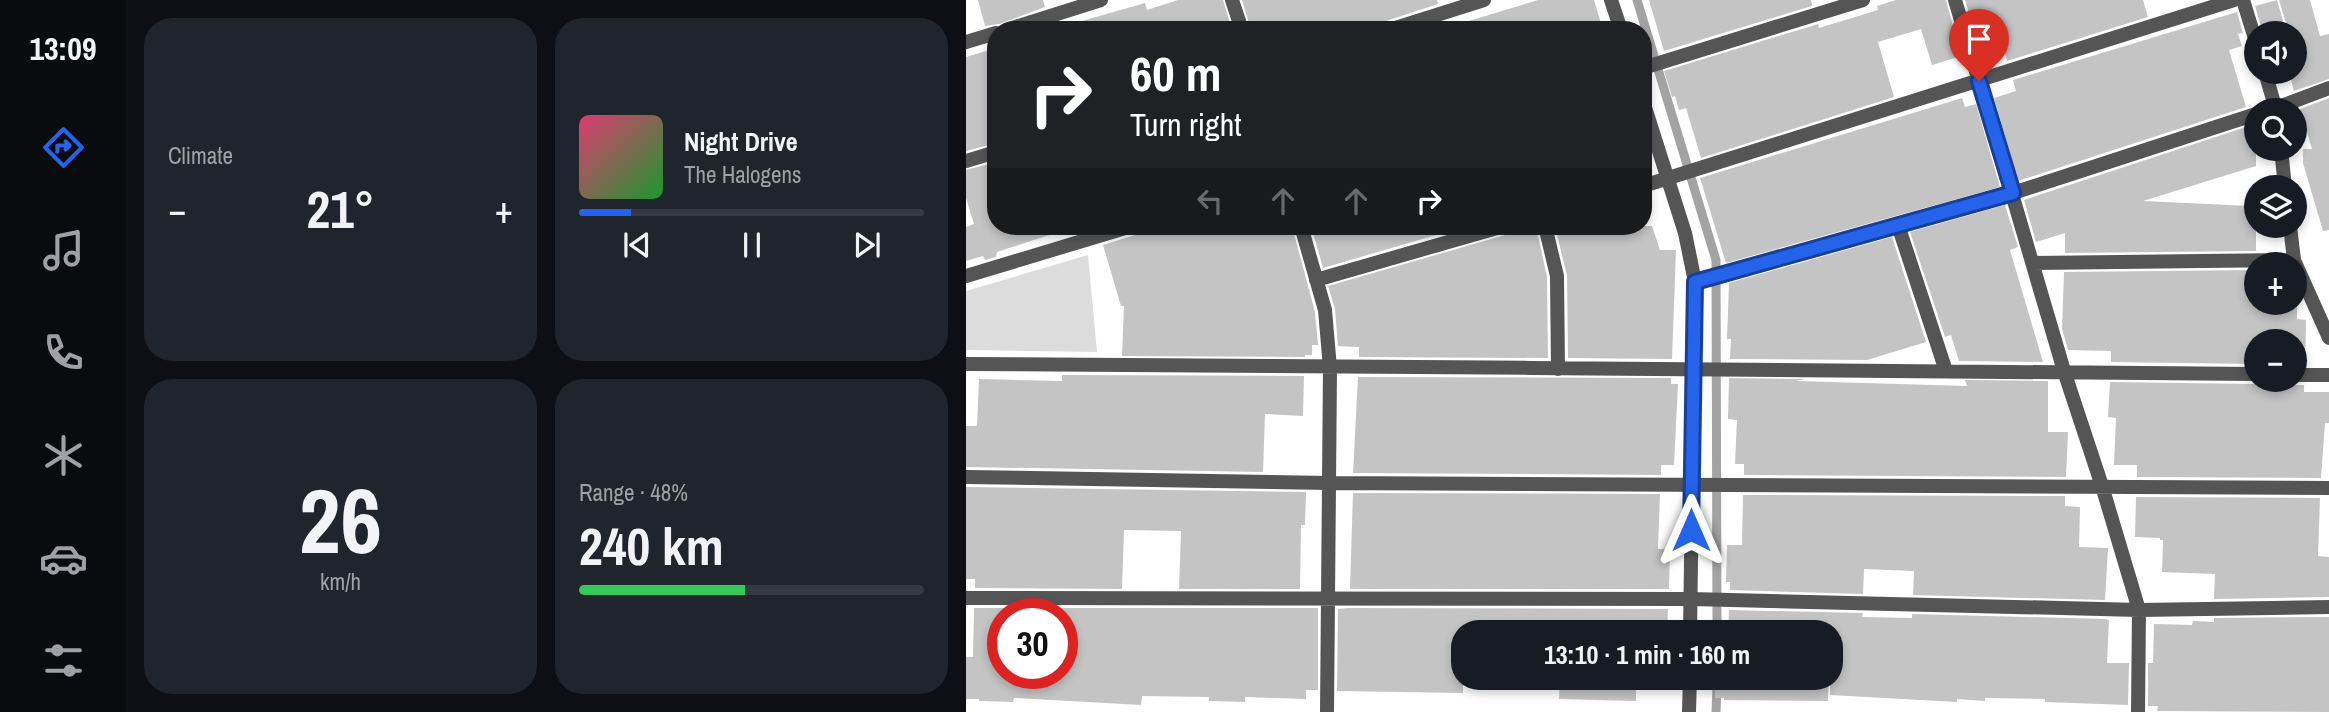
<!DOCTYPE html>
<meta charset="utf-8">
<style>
body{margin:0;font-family:"Archivo Narrow",sans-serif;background:#20242c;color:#f1f3f6;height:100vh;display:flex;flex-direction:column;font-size:26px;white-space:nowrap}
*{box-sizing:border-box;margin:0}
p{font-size:23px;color:#9ea1a6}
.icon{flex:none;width:38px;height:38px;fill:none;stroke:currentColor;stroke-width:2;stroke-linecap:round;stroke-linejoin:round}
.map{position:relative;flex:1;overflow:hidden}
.drawer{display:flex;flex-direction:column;gap:18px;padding:18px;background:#0d0f14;width:840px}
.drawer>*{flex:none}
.banner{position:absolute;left:21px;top:21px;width:665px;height:214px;border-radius:28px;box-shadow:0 4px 10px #0003;background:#202124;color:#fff;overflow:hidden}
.buttons{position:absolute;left:1278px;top:21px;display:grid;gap:14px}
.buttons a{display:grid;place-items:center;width:63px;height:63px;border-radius:50%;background:#171b24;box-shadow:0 4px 10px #0003;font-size:35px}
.speed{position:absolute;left:21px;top:598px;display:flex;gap:14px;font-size:35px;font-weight:700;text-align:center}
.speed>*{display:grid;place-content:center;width:91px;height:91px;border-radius:50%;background:#171b24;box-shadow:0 4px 10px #0003;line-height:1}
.speed .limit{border:10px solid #d22;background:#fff;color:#111}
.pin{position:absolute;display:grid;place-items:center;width:60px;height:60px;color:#fff;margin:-72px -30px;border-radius:50% 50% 50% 0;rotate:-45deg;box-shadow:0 0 7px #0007}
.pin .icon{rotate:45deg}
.me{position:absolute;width:77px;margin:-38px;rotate:0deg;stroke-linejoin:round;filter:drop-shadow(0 0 5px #0008)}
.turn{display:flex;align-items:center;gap:24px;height:147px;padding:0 28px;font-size:32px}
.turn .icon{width:91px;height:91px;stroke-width:2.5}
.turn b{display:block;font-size:49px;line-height:60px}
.lanes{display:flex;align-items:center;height:66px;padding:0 28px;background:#0003;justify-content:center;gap:35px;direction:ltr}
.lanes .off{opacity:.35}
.big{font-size:52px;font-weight:700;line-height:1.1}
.drawer .widget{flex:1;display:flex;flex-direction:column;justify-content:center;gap:10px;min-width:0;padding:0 24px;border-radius:28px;background:#20242c}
.drawer .dial{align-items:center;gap:0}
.dial b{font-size:91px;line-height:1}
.song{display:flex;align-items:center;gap:21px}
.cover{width:84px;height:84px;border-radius:10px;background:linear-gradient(135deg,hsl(340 70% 55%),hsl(130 70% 35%))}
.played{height:7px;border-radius:4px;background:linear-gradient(90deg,#2563eb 15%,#363941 15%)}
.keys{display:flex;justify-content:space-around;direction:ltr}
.heat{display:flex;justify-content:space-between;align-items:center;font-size:38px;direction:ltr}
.charge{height:10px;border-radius:5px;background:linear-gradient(90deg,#34c759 48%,#363941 0)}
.drawer .tiles{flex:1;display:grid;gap:18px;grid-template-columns:repeat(2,1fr)}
.trip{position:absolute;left:485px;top:620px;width:392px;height:70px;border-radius:28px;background:#171b24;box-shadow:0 4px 10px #0003;font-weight:700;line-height:70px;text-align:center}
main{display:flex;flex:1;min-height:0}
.dock{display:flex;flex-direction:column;width:126px;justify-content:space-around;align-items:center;background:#090b0e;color:#9ea1a6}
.dock .icon{width:49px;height:49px}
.dock .current{color:#2563eb}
.dock b{font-size:32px;color:#f1f3f6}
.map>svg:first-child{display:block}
.green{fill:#dcdcdc}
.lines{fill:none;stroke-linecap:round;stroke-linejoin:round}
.stream{stroke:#a3a3a3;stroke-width:9}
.building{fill:#c4c4c4;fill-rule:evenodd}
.lane{stroke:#555;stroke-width:14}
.street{stroke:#555;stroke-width:14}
.route-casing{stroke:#184099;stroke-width:18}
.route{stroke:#2563eb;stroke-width:12}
</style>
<main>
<nav class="dock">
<b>13:09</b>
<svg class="icon current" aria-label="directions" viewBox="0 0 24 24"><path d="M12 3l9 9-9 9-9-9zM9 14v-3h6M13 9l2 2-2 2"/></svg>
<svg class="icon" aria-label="music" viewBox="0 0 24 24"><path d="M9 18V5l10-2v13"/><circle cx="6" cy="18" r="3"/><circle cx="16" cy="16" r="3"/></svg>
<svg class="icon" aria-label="phone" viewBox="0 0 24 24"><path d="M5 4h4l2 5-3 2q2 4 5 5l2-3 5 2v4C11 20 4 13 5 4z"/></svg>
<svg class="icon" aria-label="climate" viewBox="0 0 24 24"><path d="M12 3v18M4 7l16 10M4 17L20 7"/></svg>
<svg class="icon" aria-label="car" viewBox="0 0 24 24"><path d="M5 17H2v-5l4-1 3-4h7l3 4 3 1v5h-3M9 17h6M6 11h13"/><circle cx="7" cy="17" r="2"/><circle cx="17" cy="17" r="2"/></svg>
<svg class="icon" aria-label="filters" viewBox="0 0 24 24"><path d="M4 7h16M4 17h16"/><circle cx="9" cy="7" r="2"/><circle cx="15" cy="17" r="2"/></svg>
</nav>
<section class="drawer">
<div class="tiles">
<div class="widget"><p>Climate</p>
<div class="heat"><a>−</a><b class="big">21°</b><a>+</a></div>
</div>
<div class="widget">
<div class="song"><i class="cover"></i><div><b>Night Drive</b><p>The Halogens</p></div></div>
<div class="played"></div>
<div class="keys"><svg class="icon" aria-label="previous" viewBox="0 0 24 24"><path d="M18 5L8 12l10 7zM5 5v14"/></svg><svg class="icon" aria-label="pause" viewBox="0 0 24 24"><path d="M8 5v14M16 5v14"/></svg><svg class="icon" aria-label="next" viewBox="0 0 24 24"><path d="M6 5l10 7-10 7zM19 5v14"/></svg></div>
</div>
<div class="widget dial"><b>26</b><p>km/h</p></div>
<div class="widget"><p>Range · 48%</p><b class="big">240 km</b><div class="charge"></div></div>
</div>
</section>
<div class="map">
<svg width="1363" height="712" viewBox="0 0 1363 712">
<rect width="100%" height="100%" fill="#fff"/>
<path class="green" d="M122 255 131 352 0 350V291Z"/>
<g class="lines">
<path class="stream" d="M671 0 750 260 751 632
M750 712 751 686"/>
</g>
<path class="building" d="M12 0H77L79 7 33 24 19 26Z
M212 0H257L266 30H110L109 23 179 3 181 10Z
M276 0H471L472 4 420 21 416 24 414 30H285Z
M572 0H628L637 30H494L493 24Z
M683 0H845L846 6 698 51Z
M930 0H980L995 56 966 65 955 29 912 42 928 97 735 158 720 108 713 110 709 96 706 97 698 71 852 24 853 28 912 10 911 6Z
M999 0H1177L1182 17 1041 61 1036 43 1014 50Z
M1311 0 1317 21 1295 27 1289 6Z
M1313 0H1344L1354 36 1363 34V79L1328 91 1323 72H1334L1328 51V33H1323Z
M1271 12 1277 33 1272 34 1276 46 1263 50 1280 107 1052 181 1028 98 1050 91 1047 80Z
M30 48V143L0 151V57Z
M996 98 999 107 1010 104 1034 187 760 263 734 178Z
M1363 98V230L1357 231 1337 163V149H1346L1334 109Z
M1286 125 1290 138V166L1177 201 1284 206V226H1290V251L1099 253V233L1070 242 1058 200Z
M30 162V226H95L96 231 31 252 30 257 19 260 17 256 0 261V227L8 224 0 198V170Z
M1039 205 1052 247 1044 250 1077 362 993 361 985 335 979 337 944 232Z
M175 226H326L349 312 352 345H346V355H339V357L156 356 158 306H155L137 245 169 235 173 232Z
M345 226H475L477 233 357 268Z
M570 226 581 277 582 358 393 357V347L372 346 369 309 362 286Z
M589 226H686L694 250H710L706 359 602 358 601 276Z
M926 237 960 342 901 360 764 359 765 339H761L763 283Z
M1290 270V303H1328V289H1331V319L1340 320 1339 365H1328V341H1290V364L1145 362V351L1102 350 1096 329 1098 272Z
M96 375 338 376 337 416 299 414 297 472 0 467V426H11L13 379 96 381Z
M392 377 705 378V384H712L708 465H695V475L387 473Z
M763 378 838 379 830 381 1001 386 999 380 1082 381V432H1102L1100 477 778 475V464H769L771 420 762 419Z
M1298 380H1320L1327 385H1338V392H1363V423H1359L1355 478 1171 477V465H1148L1150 418 1142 417 1144 382 1290 384Z
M0 487 340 492 339 525H335L334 589H213L215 531 158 530 156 589 9 588V579H0Z
M387 493 694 494 692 549H704L703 589H384Z
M777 495 1099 496V506L1114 507 1113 547 1142 548 1139 600 947 595 948 571 898 569 897 594 764 590V582H760L761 545H776Z
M1170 497 1354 498 1352 556 1363 557V597L1248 599 1249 574 1196 572 1197 540H1194V538L1169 537Z
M8 608H352V690H340V699L279 697V702L243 701V697L176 696 175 705 48 698 47 702 13 701V699H0V657H7ZM37 614H96V674H37Z
M383 608 702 609 701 632H497V693L371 691 372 609Z
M763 610 897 613 896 617 946 618V614L1139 619 1143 620 1141 663H1163L1162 705 1079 702V699L1019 698V701L991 699V702L864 695V632H762Z
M1363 617V712L1191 711 1192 706H1182V663H1187L1188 624 1226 625 1227 621 1248 622V618Z
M594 677H670V701L593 699Z
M749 677H863L862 701 758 700V698H749Z"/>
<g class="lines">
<path class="lane" d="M1310 108 1363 88"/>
<path class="street" d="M266 0 276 30
M645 0 655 30
M989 0 1098 371 1136 486 1173 610 1172 712
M1277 0 1290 42
M40 30 135 0
M423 30 518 0
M0 42 30 33
M677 68 897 0
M1299 72 1310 110
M677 101 719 233 729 282 724 632
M1315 149 1319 187
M0 161 30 152
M677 186 1268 0
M932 225 980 371
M335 226 359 310 364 368 361 712
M579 226 591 276 592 369
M1324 226 1328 260 1363 338
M1067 263 1328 260
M0 276 166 226
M350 280 538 226
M729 282 1047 193 1290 114
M0 364C430 369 860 367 1290 374
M1328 375H1363
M0 477 363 483 1363 488
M0 598 725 599 1173 610 1363 607
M723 712 724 677"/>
</g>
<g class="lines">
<defs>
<path id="route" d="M725 530 729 282 1047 193 1013 81"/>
</defs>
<use href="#route" class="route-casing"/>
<use href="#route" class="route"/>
</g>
</svg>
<div class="buttons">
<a><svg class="icon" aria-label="sound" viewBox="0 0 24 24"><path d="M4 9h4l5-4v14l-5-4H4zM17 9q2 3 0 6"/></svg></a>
<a><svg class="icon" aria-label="search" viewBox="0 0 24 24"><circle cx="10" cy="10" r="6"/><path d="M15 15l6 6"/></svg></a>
<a><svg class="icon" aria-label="layers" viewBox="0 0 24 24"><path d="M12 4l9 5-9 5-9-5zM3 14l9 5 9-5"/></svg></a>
<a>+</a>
<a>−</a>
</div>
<div class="speed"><div class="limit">30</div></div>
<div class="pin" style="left:1013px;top:81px;background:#d93025"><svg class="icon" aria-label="arrive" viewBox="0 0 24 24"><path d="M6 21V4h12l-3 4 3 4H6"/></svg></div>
<svg class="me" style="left:725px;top:530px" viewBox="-20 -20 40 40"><path d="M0-17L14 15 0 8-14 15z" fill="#2563eb" stroke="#fff" stroke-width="4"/></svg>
<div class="trip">13:10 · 1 min · 160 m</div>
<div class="banner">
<div class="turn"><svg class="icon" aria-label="right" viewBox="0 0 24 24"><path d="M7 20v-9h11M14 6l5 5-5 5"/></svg><div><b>60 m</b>Turn right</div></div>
<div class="lanes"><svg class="icon off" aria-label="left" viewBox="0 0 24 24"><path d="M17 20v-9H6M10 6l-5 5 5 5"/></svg><svg class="icon off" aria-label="ahead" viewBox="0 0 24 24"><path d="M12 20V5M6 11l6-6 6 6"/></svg><svg class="icon off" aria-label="ahead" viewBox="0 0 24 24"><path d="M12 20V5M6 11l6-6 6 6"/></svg><svg class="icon" aria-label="right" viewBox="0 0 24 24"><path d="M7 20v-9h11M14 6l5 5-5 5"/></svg></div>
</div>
</div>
</main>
